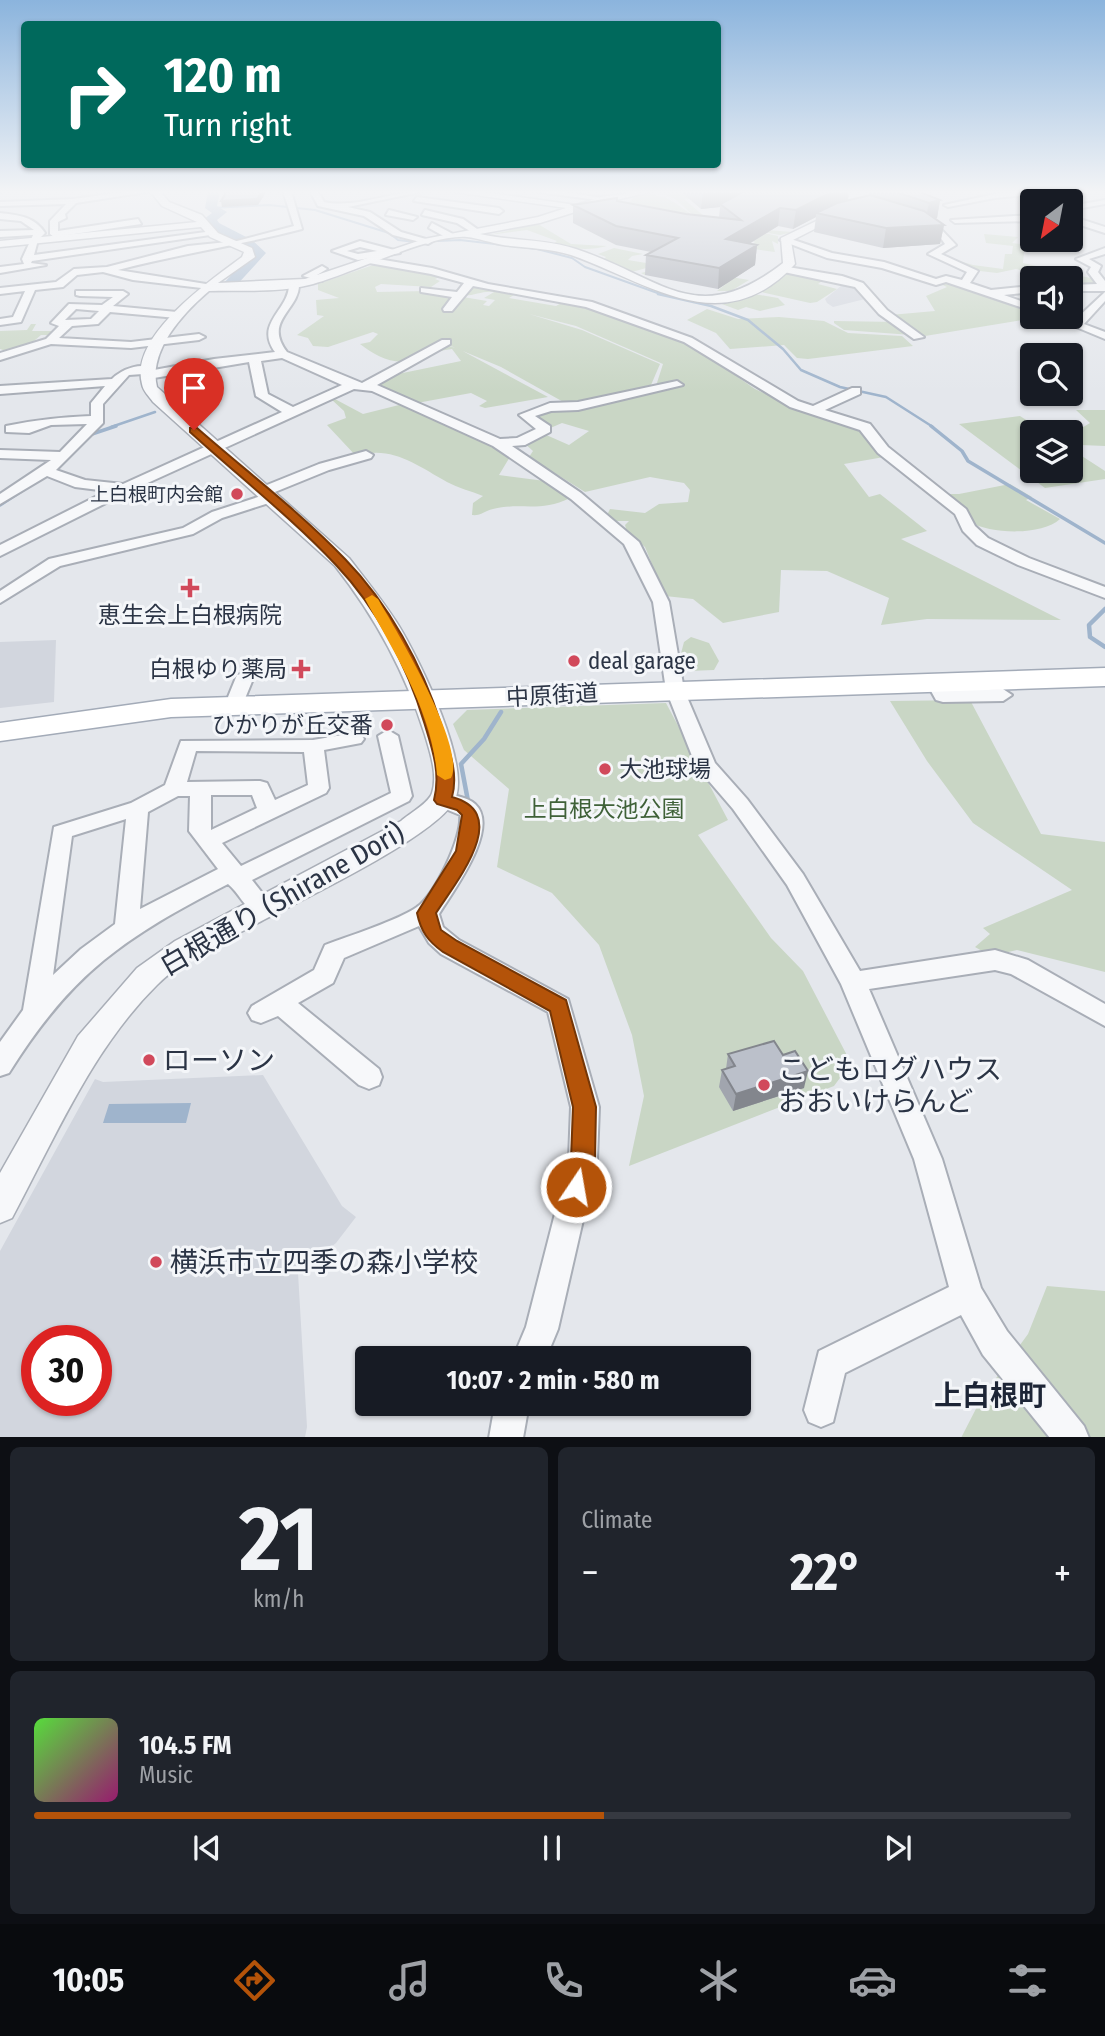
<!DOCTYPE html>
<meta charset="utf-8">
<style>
body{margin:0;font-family:"Fira Sans Condensed","Noto Sans JP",sans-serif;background:#20242c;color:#f1f3f6;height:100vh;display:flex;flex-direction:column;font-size:26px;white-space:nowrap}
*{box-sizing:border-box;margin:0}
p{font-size:23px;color:#9ea1a6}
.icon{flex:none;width:38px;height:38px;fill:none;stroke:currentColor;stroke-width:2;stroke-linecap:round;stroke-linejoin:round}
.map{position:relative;height:1437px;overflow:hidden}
.sheet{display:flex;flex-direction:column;gap:10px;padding:10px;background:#0d0f14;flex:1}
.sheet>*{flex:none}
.guide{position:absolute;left:21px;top:21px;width:700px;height:147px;border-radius:7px;box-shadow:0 2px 5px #0004;background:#00695c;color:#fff;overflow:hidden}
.needle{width:46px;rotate:212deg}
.controls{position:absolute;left:1020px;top:189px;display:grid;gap:14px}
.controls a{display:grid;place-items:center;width:63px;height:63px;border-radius:7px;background:#171b24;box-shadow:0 2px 5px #0004;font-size:35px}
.speed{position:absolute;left:21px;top:1325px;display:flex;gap:14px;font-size:35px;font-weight:700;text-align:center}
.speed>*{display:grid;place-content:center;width:91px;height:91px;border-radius:50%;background:#171b24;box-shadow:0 2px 5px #0004;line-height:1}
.speed .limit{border:10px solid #d22;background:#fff;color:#111}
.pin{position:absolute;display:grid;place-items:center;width:60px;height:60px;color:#fff;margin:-72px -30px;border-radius:50% 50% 50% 0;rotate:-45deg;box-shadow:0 0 7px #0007}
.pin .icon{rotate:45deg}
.me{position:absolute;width:77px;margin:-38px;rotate:12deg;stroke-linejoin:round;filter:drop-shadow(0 0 5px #0008)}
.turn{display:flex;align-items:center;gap:24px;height:147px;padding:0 28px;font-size:32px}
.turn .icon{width:91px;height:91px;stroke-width:2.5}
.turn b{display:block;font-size:49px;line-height:60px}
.big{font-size:52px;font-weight:700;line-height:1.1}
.sheet .card{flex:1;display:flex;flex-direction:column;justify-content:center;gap:10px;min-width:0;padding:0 24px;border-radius:10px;background:#20242c}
.sheet .dial{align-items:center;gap:0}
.dial b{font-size:91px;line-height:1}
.song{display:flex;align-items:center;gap:21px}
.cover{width:84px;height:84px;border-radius:10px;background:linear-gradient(135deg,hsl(110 70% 55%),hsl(320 70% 35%))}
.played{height:7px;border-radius:4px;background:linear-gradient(90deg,#b45309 55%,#363941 55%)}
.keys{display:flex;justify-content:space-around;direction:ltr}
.heat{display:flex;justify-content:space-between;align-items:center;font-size:38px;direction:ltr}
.sheet .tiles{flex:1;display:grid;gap:10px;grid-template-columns:1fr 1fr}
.card:last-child{grid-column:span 2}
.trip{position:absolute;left:355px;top:1346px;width:396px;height:70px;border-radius:7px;background:#171b24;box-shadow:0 2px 5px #0004;font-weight:700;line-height:70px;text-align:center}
.tab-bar{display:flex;height:112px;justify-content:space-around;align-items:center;background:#090b0e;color:#9ea1a6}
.tab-bar .icon{width:49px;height:49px}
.tab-bar .active{color:#b45309}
.tab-bar b{font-size:32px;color:#f1f3f6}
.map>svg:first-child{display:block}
.built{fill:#d2d6de;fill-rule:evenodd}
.green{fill:#c9d6c5}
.water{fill:#9fb4cc}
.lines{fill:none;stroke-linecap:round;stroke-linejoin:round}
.stream-far3{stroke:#9fb4cc;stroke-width:2}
.stream-far2{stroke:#9fb4cc;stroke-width:2.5}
.stream-far1{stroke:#9fb4cc;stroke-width:3.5}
.stream{stroke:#9fb4cc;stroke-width:4.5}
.river{fill:#9fb4cc;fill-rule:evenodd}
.minor-casing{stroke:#a9aeb7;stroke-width:4}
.tertiary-casing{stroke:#a9aeb7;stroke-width:3}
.primary-casing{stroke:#a3abb8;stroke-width:3}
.minor{fill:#f7f8fa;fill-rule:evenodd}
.tertiary{fill:#f7f8fa;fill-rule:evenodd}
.primary{fill:#fff;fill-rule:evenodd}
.wall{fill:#a1a5ae}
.shaded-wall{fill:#83868d}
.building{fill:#bbc0ca;stroke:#83868d;stroke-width:2}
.route{fill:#b45309;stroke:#753606;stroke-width:2}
.slow{fill:#f59e0b}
.poi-dot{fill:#d1495b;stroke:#f4f6f9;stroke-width:2.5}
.labels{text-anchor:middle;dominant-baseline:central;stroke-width:6;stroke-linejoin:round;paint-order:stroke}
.far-poi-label{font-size:19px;fill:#2b3445;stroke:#f4f6f9;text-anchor:end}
.poi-label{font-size:23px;fill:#2b3445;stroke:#f4f6f9;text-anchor:start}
.street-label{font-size:23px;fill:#2b3445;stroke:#f4f6f9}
.park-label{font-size:23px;fill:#3f6138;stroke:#f4f6f9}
.near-street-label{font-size:28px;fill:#2b3445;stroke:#f4f6f9}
.near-poi-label{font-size:28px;fill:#2b3445;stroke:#f4f6f9;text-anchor:start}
.near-neighbourhood-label{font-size:28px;font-weight:bold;fill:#1d2536;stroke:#f4f6f9}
</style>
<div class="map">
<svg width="1105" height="1438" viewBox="0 0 1105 1438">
<rect width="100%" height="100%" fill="#e4e7ec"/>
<path class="built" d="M847 281 856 286 866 296 865 299 833 307 827 303 825 299Z
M56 640 54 702 0 708V642Z
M263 1075 342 1206 356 1217 336 1243 298 1273 307 1427 305 1437 0 1438V1251L95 1079 103 1082ZM37 1340H96V1400H37Z"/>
<path class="green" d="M700 191 702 197 684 199 704 216 766 230 793 232 780 235 750 230 778 236V244L772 241 775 252 747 248 755 242 688 230 629 203 635 196C664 191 672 201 695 217L675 199 658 192Z
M538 224 571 244 607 246C588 251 572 249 553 244L557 241 527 230 488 235Z
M984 234 1018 237 1012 243 1029 245 1024 252 1023 263 1095 279 1099 285 1071 282V278H1053L1016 269 997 273 980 271 940 255 973 265 1003 269 1005 254H1012L1013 246 986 243Z
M614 248 643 254 632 256 628 260 749 280 731 291H717L727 283 653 270 645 275 641 273 649 271 650 267 628 273 602 261 606 257 598 254Z
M379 263 442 276 435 279 440 281 431 287 381 284 375 287 377 292 427 291 487 301 483 305 489 306 495 300 484 298 494 292C482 290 473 297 460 295L474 284 517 293 509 298 556 306 565 301 608 312V315L664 332 658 334 683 339 755 389 787 404 856 424 884 457 844 464 869 497 880 494 927 531 901 539 1061 620 927 619 881 625 889 598 827 571 781 570 779 612 723 623 693 599 665 596 645 547 627 532 625 525 629 521H614L607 515 610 509 645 513 659 504 688 502 690 490 684 483 650 477 585 492 529 457 533 451 524 443 544 434 569 445 589 431 562 423 548 429 531 415 655 389 663 364 576 326 529 314 582 330 660 364 651 385 567 404 501 367 446 344 452 342C435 343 428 355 412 360 394 366 374 355 360 344L370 342 378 334 373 332 328 347 313 346 308 338 297 335 324 316 317 315 316 300 339 298 318 290V284Z
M787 272 826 278 818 284 837 289 817 302 810 303 757 291Z
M943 282 1032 313V317H1041L925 336 844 330 834 323V321L898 322 890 315 935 311 926 296 947 287 938 283Z
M754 294 778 298 785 305 760 311 746 307 738 310 719 303Z
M707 309 738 319 779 317 824 321 848 333 902 336 913 346 808 359 797 358 784 345 730 349 716 333 687 320Z
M31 324H36L32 331H57L52 335H41L34 341 45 342 9 352 0 349V331L27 330Z
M449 346 459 349 548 397 485 408 479 406 487 401 471 393 417 403 374 384 393 375 461 361 452 349 439 351Z
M333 398 363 414 403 404 511 455 499 475 545 481 570 498C540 513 521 502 493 509 484 511 481 516 472 515L473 503 483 496C471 491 458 488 447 482 416 465 392 445 356 456L327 425 346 418 344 411 331 399Z
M1076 410H1105V446L1081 445 1071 439V432L1060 431 1080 429 1090 423Z
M1020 416 1045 432H1032V471H1071V449L1105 471V479L1045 488 959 424Z
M1010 484 1032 497 1026 500 1060 519C1042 536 990 534 970 522 959 516 950 503 942 494H959Z
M691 637 709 643 719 661 714 670 688 671 680 657 684 642Z
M970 700 1041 834 1105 842V972L1017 950 991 956 975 947 990 934 983 928 1072 890 973 823 927 761 890 701Z
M666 703 728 820 698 835 771 938 803 971 851 1063 834 1086 629 1166 644 1096 632 1035 599 945 552 893 497 867 509 789 464 750 453 724 467 710Z
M1047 1286 1105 1291V1437L961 1438 981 1399 1028 1334Z"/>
<path class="water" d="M191 1103 186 1123H103L109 1104Z"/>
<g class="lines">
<path class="stream-far3" d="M0 193 16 191
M211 208 269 205 315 210 389 233 398 240 415 242 460 240 537 249 572 258 585 267 663 295"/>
<path class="stream-far2" d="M658 294 711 306 748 320 783 349 801 370 840 387 886 397 933 427
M179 402 213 382
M111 427 155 412"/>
<path class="stream-far1" d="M931 426 962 451 968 461 1105 543
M86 436 116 426
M0 505 26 488"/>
<path class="stream" d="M1105 609 1089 625 1090 637 1105 647
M468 801 461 764 484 739 501 712"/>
<path class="river" d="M208 191H220L217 206 227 212 217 220 219 223 252 240 266 253 234 288 229 289 222 285 252 253 215 233 204 219 212 213 205 208Z"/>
<defs>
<path id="minor" d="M129 191H153L76 203 65 214 66 218 58 222V231L138 219 141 224 54 237 50 234V221L66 204 0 206V202L73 199Z
M283 191H291L302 229C241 245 179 254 118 270L206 284 210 285V289L133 280 103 272 77 275 63 287 35 290 21 322 0 325V319L13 317 25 291 0 294V288L56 282 74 269 107 267 188 246 237 241 294 226Z
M310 191H318L324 202C355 209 392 191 425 191L348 207 370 212 401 232 433 241 428 244 393 235 364 216 318 206Z
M531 191H558L609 199 605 201Z
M620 191H638L640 193 636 195Z
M1029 191H1070L995 198 948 207 944 205 995 194Z
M417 197 499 208 503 211 499 214 414 201Z
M1105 200V204L1071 210V206Z
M389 210 417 217 413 220 386 215Z
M425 210 463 219 480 231 473 233 457 223 422 215Z
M0 213C19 215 35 217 45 233L38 240 34 255 213 231 217 234 32 261 31 263 46 265 0 273V267L24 264 22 259 33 235 0 237V231L34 230 21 221 0 219Z
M1032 215V221L955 223 951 220Z
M1071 216 1105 227V233L1071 222Z
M432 223 453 234 454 236 447 238 429 228Z
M933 227H939L956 245 941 254 978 271 970 283 991 290 1032 286V292L1004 295 1032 305V311L946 282 936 285 882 268 827 258 780 240 788 238 832 253 884 262 936 279 946 276 962 280 967 272 928 254 945 244Z
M360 241 398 251 400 253 358 260 332 251ZM360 247 377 251 358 254 347 251Z
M1105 248V254L1089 259 1101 266 1098 272 1105 281V291H1071V285L1097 284 1088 272 1091 267 1076 259Z
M372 258 432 268 488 284 592 302 692 338 798 401 813 406 852 388H860V394L825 410 870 424 888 447 966 509 975 526 988 538 1029 558 1105 587V598L1018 565 977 545 963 531 955 514 878 453 860 430 790 407 684 342 586 307 473 286 452 311H444L443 309 452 297 421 292V288L457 292 464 283 431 274 369 263Z
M322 266 327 269 317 275 322 277V281L303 276Z
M782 266 842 276 863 283 887 310 924 337 914 339 879 314 855 287 779 271Z
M294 282 299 285C299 310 263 321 287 352L362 383 442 340H450V344L377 385 500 439 517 438 536 429 519 415 550 403 578 402 677 381 683 385 578 410 551 411 535 416 550 426V432L525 445 512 446 581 493 639 542 669 602 684 690 715 763 747 799 803 874 860 971 995 950 1028 960 1105 1004V1026L1011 974 995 970 869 989 942 1159 981 1288 1007 1331 1084 1426 1089 1438H1050L983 1355 961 1315 845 1373 833 1422 821 1427 809 1422 804 1410 819 1351 949 1287 914 1159 841 984 787 885 733 809 696 766 666 690 653 602 624 544 571 499 493 446 372 391 354 389 130 491 0 556V545L107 491 75 487 47 476 0 504V494L51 460 0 458V450L60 452 87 424 51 425 29 433 6 432V426C35 420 62 417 91 416V403L105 386 0 394V386L112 379C122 369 143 361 154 370L214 359 275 352C254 323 289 310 289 285ZM282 358 342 385 293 407 268 394 261 361ZM249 362 256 396 282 412 123 484 85 480 56 470 103 423V404L129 375 143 374 148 379Z
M76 291H123L128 294 113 306 177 312 182 315 177 318 110 312 98 324 72 326 59 338 131 342 199 334 205 337 199 340 131 348 51 344 0 360V353L46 339 59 326 51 323 69 304 102 305 113 297 80 296 76 295ZM76 309 99 311 91 319 65 320Z
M1105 292V301L1084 324 1105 332V339L1052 317 1075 320Z
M366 451 373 455 371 458 329 470 270 494 277 498 275 501 222 518 193 534 60 566 0 603V591L49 559 183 528 212 512 261 496 255 492 257 489 319 464Z
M244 673 253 679 244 701H230L228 697 237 675Z
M935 676 942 678 949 690 1003 689 1012 695 1003 701 943 702 936 700 926 682Z
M388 730 398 736 412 796 409 801 252 880 274 908 270 914C249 921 242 895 228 884 125 937 72 972 9 1073L0 1076V1042L23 1010 54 827 131 803 165 785 181 741 313 740 354 733 361 735 364 739 361 743 324 750 329 788 326 793 222 843 241 866 391 793 378 736ZM196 751 304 752 308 785 275 800 267 783 260 781 187 782ZM211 795H252L257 808 211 830ZM178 796H190L189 831 218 869 140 909 148 812ZM126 819 115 924 81 949 53 975 72 836Z
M443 793C453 795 467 797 475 804 501 828 453 891 439 914L443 927 459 940 568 999 599 1107 597 1159 558 1329 546 1358H513L526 1327 569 1159 571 1107 548 1012 441 954 429 943 419 926 344 958 333 983 298 1003 379 1069 382 1077 379 1085 369 1089 359 1085 278 1016 261 1023 252 1020 248 1013 252 1006 314 970 325 945C349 936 399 920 417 907 435 895 463 836 460 815L436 805 433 800 436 795Z
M495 1404H529L523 1438H489Z"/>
<path id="tertiary" d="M150 191H160L169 202 202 215 218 233 252 248 255 257 218 283 305 279 424 239 538 217 566 208 448 191H477L576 205 605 196 655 191 607 202 540 223 480 234C512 241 545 239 576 249 662 277 696 331 783 263L781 238 839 210 848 212 791 241 795 264C723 343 648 282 571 255 550 248 525 248 503 245 491 243 478 238 467 237 428 234 350 275 309 285 277 293 242 290 209 291 183 313 148 351 157 387L349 558C366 580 384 602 399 626 418 657 475 771 453 803 429 840 299 901 256 924 223 942 184 958 157 985 92 1049 55 1138 12 1218L0 1223V1173L78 1036 137 968 175 941 401 821C410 813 429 803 432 793 438 775 430 752 425 735 405 672 376 618 335 566L153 402C149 396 143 391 142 384 129 336 211 280 242 257L244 252 210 237 201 227 0 247V241L197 222 162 206Z"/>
<path id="primary" d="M1105 668V686L171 717 0 741V723L171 699Z"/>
</defs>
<use href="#minor" class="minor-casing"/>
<use href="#tertiary" class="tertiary-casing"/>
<use href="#primary" class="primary-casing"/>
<use href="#minor" class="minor"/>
<use href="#tertiary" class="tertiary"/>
<use href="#primary" class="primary"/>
</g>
<path class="wall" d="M680 191H849L848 200 869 195V191H918L940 200 937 218 935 219 944 225 940 244 883 248 814 232 816 217 793 229 778 226 749 244 757 245 755 265 718 289 645 275 646 255 651 252 616 245 573 223V205L617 201 686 214 719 218 720 207 701 209Z
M728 1054 804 1088 733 1111 719 1087 722 1070 726 1069Z"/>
<path class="shaded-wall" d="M262 191H267L258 205 222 207 221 201Z
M703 191H750L720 204V207L701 209Z
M841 191H849L847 207 816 213V217L793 229 796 210 826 195Z
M940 200 937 218 925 221 929 203Z
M780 208 778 226 724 259 726 239Z
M944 225 940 244 883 248 886 228Z
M757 245 755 265 718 289 719 268Z
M808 1071 804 1088 733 1111 736 1094Z"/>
<path class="building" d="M227 191H262L257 199 221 201Z
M745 191H841L826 195 796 210 780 208 726 239 757 245 719 268 646 255 678 238 616 226 573 205 617 198V201L686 214 741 220 720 204Z
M893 191H918L940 200 929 203Z
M870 195 924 211 944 225 886 228 816 213 837 203Z
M774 1041 783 1055 795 1051 808 1071 736 1094 722 1070 735 1066 728 1054Z"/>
<linearGradient id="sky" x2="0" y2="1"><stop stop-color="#8bb4dd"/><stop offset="0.49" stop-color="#f3f4f6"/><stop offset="1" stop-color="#f3f4f6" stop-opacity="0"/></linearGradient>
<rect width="1105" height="392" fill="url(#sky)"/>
<path class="route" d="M190 428H197C246 471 300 512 345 559 389 604 422 665 441 724 448 747 459 772 452 797 513 813 456 882 436 913L441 930 457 941 566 1000 596 1107 595 1159 585 1195 576 1198 568 1195 564 1187 571 1159 573 1107 550 1011 443 952C428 941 421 932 417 913L456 851 462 815 457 810 437 804 434 800C441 773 432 748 424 722 407 666 377 608 336 565 293 519 237 475 190 432Z"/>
<path class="slow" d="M372 595 378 599C396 630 467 748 451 778L445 780 437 775C432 711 395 654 365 599Z"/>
<g class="poi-dot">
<circle cx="237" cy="494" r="7"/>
<path d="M186.5 577.5h7v7h7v7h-7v7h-7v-7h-7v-7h7z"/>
<circle cx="574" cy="661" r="7"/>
<path d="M297.5 658.5h7v7h7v7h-7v7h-7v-7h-7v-7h7z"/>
<circle cx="387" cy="725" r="7"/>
<circle cx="605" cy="769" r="7"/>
<circle cx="149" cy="1060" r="7"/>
<circle cx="764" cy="1085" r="7"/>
<circle cx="156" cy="1262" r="7"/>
</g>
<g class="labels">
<g class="far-poi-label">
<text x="223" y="494">上白根町内会館</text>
</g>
<g class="poi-label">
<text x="190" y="615" text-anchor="middle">恵生会上白根病院</text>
<text x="588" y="661">deal garage</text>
<text x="287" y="669" text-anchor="end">白根ゆり薬局</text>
<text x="373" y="725" text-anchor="end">ひかりが丘交番</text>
<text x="619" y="769">大池球場</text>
</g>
<g class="street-label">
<text transform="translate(552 695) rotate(-3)">中原街道</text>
</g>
<g class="park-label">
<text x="604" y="809">上白根大池公園</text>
</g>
<g class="near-street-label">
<text transform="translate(282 899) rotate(-30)">白根通り (Shirane Dori)</text>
</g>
<g class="near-poi-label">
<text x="163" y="1060">ローソン</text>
<text x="778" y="1069">こどもログハウス<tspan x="778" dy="32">おおいけらんど</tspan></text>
<text x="170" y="1262">横浜市立四季の森小学校</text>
</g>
<g class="near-neighbourhood-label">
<text x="990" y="1395">上白根町</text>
</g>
</g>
</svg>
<div class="controls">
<a><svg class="needle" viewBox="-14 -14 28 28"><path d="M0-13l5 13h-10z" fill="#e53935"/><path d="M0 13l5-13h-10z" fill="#9ea1a6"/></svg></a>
<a><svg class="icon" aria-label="sound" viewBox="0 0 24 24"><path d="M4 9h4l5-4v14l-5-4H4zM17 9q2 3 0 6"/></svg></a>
<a><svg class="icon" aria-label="search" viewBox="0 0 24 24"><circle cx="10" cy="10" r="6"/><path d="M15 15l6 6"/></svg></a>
<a><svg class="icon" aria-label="layers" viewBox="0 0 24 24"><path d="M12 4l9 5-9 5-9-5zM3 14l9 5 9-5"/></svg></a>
</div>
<div class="speed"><div class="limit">30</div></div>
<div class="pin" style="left:194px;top:430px;background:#d93025"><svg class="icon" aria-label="arrive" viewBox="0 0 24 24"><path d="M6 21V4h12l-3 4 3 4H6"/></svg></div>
<svg class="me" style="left:576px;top:1187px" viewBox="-20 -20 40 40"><circle r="17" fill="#b45309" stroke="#fff" stroke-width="3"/><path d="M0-11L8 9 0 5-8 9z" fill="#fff"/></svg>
<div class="trip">10:07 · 2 min · 580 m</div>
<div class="guide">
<div class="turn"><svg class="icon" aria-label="right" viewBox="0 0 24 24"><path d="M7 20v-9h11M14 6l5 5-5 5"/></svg><div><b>120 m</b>Turn right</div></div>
</div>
</div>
<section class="sheet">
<div class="tiles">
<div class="card dial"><b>21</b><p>km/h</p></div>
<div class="card"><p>Climate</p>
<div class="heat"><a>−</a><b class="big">22°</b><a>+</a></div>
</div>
<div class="card">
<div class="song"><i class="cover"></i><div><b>104.5 FM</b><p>Music</p></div></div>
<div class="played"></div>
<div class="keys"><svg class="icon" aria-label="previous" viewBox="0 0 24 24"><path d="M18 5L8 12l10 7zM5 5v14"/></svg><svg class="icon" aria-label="pause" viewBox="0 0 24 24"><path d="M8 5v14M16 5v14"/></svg><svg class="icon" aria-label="next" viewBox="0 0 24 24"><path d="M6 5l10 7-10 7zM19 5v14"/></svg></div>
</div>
</div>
</section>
<nav class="tab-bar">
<b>10:05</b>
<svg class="icon active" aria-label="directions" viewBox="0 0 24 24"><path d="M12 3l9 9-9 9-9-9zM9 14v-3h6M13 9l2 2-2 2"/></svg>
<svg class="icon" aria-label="music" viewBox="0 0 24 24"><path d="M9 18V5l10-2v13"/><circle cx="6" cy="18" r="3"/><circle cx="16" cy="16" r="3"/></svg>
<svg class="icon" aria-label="phone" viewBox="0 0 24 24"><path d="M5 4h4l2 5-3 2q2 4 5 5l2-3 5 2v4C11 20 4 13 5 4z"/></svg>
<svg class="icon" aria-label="climate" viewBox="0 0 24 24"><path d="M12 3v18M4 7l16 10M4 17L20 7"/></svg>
<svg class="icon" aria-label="car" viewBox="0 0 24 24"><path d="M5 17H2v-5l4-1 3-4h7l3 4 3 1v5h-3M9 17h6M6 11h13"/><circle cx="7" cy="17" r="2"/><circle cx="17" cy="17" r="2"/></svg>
<svg class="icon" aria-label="filters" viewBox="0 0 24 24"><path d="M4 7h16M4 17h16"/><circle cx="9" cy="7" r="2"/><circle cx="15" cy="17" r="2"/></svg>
</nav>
